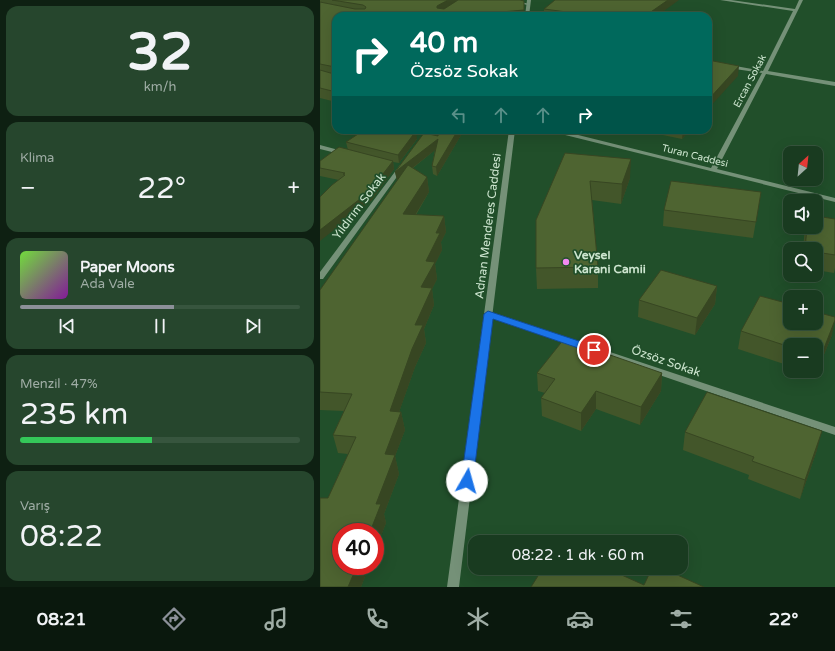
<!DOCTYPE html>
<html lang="tr">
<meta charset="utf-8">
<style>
body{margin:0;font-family:"Varela Round",sans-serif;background:#26462d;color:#f1f3f6;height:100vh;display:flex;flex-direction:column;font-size:15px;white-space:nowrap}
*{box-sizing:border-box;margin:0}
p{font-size:13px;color:#9fada5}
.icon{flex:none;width:22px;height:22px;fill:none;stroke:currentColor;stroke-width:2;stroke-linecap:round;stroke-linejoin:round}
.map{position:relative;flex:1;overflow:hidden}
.side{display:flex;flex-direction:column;gap:6px;padding:6px;background:#0e2012;width:320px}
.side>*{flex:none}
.top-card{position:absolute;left:12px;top:12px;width:380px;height:122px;border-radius:12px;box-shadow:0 4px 16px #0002,0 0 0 1px #37553e;background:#00695c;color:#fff;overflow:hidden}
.needle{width:26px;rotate:27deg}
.fabs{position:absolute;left:463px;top:146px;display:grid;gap:8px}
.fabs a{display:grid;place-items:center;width:40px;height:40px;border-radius:8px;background:#193b20;box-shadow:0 4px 16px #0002,0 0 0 1px #37553e;font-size:20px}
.speed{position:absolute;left:12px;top:523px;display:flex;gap:8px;font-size:20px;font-weight:700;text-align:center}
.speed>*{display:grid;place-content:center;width:52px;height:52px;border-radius:50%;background:#193b20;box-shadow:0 4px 16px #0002,0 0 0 1px #37553e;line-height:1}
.speed .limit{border:6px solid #d22;background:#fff;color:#111}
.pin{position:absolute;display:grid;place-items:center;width:34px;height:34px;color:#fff;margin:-17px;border:2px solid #fff;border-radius:50%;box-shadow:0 1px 4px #0007}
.me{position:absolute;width:44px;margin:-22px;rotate:7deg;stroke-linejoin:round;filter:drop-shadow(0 0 3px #0008)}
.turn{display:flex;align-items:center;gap:14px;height:84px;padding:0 12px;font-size:18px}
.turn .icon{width:52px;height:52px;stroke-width:2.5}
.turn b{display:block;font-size:28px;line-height:34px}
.lanes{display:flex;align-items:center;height:38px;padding:0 12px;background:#0003;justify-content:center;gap:20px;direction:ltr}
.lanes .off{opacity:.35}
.big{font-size:30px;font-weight:600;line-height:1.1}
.side .tile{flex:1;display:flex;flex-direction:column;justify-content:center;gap:6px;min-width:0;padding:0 14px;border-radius:12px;background:#26462d}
.side .dial{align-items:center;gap:0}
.dial b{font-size:52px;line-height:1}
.song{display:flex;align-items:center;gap:12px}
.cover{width:48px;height:48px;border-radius:6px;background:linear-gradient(135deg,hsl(100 70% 55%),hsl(290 70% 35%))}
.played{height:4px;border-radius:2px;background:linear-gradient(90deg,#8c9099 55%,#37553e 55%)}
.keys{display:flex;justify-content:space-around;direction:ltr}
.heat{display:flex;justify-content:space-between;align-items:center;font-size:22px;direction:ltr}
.charge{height:6px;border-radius:3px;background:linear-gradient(90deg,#34c759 47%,#37553e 0)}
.trip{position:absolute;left:148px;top:535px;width:220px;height:40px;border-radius:12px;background:#193b20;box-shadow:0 4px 16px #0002,0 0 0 1px #37553e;font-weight:600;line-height:40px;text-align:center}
.menu{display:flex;height:64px;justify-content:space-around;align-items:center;background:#0a180d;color:#9fada5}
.menu .icon{width:28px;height:28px}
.menu .on{color:#8c9099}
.menu b{font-size:18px;color:#f1f3f6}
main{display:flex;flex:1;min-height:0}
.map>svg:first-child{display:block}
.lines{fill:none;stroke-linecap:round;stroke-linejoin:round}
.minor{fill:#759178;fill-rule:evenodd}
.tertiary{fill:#759178;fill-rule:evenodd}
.wall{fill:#43562a}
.shaded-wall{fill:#374622}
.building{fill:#4e6431;stroke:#374622}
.route{fill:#1a73e8;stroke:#114b97}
.poi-dot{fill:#f389f1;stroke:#214f2a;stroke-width:1.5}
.labels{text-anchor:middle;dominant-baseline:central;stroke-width:3.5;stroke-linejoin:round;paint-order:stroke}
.far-street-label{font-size:10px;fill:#cee6d0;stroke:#214f2a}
.street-label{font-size:12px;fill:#cee6d0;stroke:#214f2a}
.poi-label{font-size:12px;font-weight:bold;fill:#cee6d0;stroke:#214f2a;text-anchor:start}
</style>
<main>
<section class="side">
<div class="tile dial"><b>32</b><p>km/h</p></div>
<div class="tile"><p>Klima</p>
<div class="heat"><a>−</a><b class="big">22°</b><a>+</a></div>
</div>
<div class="tile">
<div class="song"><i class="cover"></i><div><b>Paper Moons</b><p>Ada Vale</p></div></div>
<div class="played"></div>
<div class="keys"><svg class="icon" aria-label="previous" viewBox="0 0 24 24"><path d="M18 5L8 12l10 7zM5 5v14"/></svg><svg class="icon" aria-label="pause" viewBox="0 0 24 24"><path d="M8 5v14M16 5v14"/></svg><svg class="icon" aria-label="next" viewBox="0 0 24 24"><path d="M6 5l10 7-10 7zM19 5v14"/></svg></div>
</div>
<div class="tile"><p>Menzil · 47%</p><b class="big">235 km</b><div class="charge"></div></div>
<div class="tile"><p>Varış</p><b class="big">08:22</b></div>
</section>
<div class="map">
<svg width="515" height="587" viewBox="0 0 515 587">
<rect width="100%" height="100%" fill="#214f2a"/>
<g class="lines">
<path class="minor" d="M181 0H191L210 4 208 5Z
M400 0H411L475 9 479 0H483L448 71 515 82V86L446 74 397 169 515 198V202L229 131 228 130H238L391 168 442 73 388 65V61L443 71 473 11Z
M0 145 26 152 27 153 24 155 0 149Z
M82 164 84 165V167L3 279H0V272L80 165Z
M168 311 256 341 257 343 253 346 250 345 165 316 164 314Z
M272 346 515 427V435L269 351 268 349 269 347Z"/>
<path class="tertiary" d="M207 0H211L209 16H205Z
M189 130H195L139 587H127Z"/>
</g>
<path class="wall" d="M0 0H200L204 1V9L16 16V102L0 98Z
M224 9 337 16H224Z
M119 130H144L117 176 113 174 112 166 115 150 93 168 107 177 109 192 96 215 124 216 126 232 121 242 122 250 115 264 117 279 112 289 114 305 104 329 106 343 95 367 79 412H81L85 430 75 456 79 474 64 514 66 523 55 551V532H21V566H49L41 587H0V498H8L28 454 18 453 13 435 24 411 0 410V290L79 179 77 180 75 172 104 133 118 136Z
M319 130H370L362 139Z
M97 139 79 163 73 162 74 169 51 201 19 180 0 176V161L28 150 26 142Z
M245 153 310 178 301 204 272 200 278 267V288L217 289 216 268Z
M441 192 433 238 343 226 344 210Z
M515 219V268L514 273 496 270V249H483L485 227H496Z
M397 286 395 304 375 335 318 317 319 300Z
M421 331 512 335 496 374 487 371H496V345H470V366L418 349Z
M217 373H342L341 391 320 425 276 409 261 431 222 416 221 398 225 393 218 391Z
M365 432 497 450 480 499 428 479 429 475 363 450Z"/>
<path class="shaded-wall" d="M128 0H142L118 15 117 8V6Z
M348 0H359L337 16H325Z
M204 1V16H136Z
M419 66 418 76 388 109V100Z
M138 130H144L117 176 116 167Z
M363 130H370L362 139Z
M96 131 97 139 79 163 78 155Z
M118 139 119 147 77 180 75 172Z
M311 159 310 178 301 204 302 184Z
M73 161 74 169 51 201 0 241V230Z
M107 177 109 192 86 230 83 214Z
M124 216 126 232 121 242 122 250 115 264 117 279 112 289 114 305 104 329 106 343 95 367 73 429 70 411 95 325 106 261 116 233Z
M397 286 395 304 375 335 377 318Z
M515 320 512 335 496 374 501 356Z
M342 373 341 391 320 425 321 407Z
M276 391V409L261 431V413Z
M81 412 85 430 75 456 79 474 64 514 66 523 55 551V532H50L65 454Z
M502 431 497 450 480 499 485 480Z
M37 566H49L41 587H28Z"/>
<path class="building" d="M12 0H128L117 6V8L124 9 138 0H200L204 1V10L136 16H16V92L0 88V70L14 74 16 72 15 67 0 64V2L35 9H45L46 7 43 5Z
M235 0H348L325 16H260L262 14 224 9Z
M388 60 419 66 388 100Z
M44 130H91L96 131 78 155 26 142Z
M119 130H138L116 167 112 166 118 139 75 172 104 133 118 136Z
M19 147 73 161 49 192 0 230V197L12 185 25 175 23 174 25 173 0 168V161Z
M245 153 311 159 302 184 270 181 278 267 216 268V220Z
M88 165 107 177 83 214 124 216 116 233H120L106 261 115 262 101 287 112 288 95 325H103L92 349 70 411 81 412 65 454 75 455 56 504H61L50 532H21V566H37L28 587H0V498H8L36 437 13 435 32 394 0 392V290Z
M351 181 441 192 436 222 344 210Z
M496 216 515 219V255L496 252V249H485L487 227H496Z
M341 270 397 286 377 318 319 300Z
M440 296 470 304V323H496V312L515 317V320L501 356 496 355V345H470V347L421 331Z
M244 339 342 373 321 407 276 391 261 413 221 398 235 379 217 373Z
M387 392 502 431 485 480 432 461 434 457 365 432Z
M223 568H286L324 585 332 568H342L384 587H211Z"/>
<path class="route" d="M168 311 277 347 279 350 277 352H270L173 319 153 481 151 484 147 486 143 484 141 481 164 314Z"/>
<circle class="poi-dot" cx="246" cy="262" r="4"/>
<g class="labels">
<g class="far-street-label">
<text transform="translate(430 81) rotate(-62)">Ercan Sokak</text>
<text transform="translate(375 156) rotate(14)">Turan Caddesi</text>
</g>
<g class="street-label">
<text transform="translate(39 206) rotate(-53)">Yıldırım Sokak</text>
<text transform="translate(168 226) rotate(-83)">Adnan Menderes Caddesi</text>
<text transform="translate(346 361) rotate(19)">Özsöz Sokak</text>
</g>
<g class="poi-label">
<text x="254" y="255">Veysel<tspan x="254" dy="14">Karani Camii</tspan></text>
</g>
</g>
</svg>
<div class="fabs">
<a><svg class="needle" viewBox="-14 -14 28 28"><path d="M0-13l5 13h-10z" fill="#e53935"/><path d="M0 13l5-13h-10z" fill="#9fada5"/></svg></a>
<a><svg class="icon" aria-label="sound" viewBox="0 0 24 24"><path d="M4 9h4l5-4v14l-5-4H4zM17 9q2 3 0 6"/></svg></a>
<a><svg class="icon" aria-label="search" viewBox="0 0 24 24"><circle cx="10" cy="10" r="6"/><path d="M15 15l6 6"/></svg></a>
<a>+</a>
<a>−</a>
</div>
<div class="speed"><div class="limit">40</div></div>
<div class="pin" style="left:274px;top:350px;background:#d93025"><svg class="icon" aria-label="arrive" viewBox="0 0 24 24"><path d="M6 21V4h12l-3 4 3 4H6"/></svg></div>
<svg class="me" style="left:147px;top:481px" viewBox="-20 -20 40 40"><circle r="19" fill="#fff"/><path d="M0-13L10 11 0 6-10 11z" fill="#1a73e8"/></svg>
<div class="trip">08:22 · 1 dk · 60 m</div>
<div class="top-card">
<div class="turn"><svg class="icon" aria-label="right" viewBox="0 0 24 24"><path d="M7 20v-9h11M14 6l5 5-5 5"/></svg><div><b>40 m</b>Özsöz Sokak</div></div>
<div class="lanes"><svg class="icon off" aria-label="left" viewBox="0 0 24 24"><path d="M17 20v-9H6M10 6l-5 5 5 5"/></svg><svg class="icon off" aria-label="ahead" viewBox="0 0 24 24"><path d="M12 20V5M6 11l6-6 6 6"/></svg><svg class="icon off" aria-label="ahead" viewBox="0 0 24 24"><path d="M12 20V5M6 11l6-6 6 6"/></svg><svg class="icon" aria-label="right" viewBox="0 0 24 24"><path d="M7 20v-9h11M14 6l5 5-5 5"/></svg></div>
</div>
</div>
</main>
<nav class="menu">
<b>08:21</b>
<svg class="icon on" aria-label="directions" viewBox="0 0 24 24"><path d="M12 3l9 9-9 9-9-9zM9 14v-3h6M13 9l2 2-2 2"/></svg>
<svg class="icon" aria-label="music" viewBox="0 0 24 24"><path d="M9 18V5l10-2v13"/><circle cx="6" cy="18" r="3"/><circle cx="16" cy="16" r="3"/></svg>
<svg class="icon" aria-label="phone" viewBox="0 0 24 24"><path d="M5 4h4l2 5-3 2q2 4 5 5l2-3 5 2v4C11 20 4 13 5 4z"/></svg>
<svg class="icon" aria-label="climate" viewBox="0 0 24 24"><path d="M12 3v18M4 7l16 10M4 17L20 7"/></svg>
<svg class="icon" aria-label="car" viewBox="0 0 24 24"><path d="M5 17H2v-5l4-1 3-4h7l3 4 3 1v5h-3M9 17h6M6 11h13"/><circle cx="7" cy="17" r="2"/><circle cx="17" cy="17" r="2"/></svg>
<svg class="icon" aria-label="filters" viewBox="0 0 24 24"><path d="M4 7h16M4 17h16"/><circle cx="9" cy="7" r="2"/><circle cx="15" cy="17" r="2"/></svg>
<b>22°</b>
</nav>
